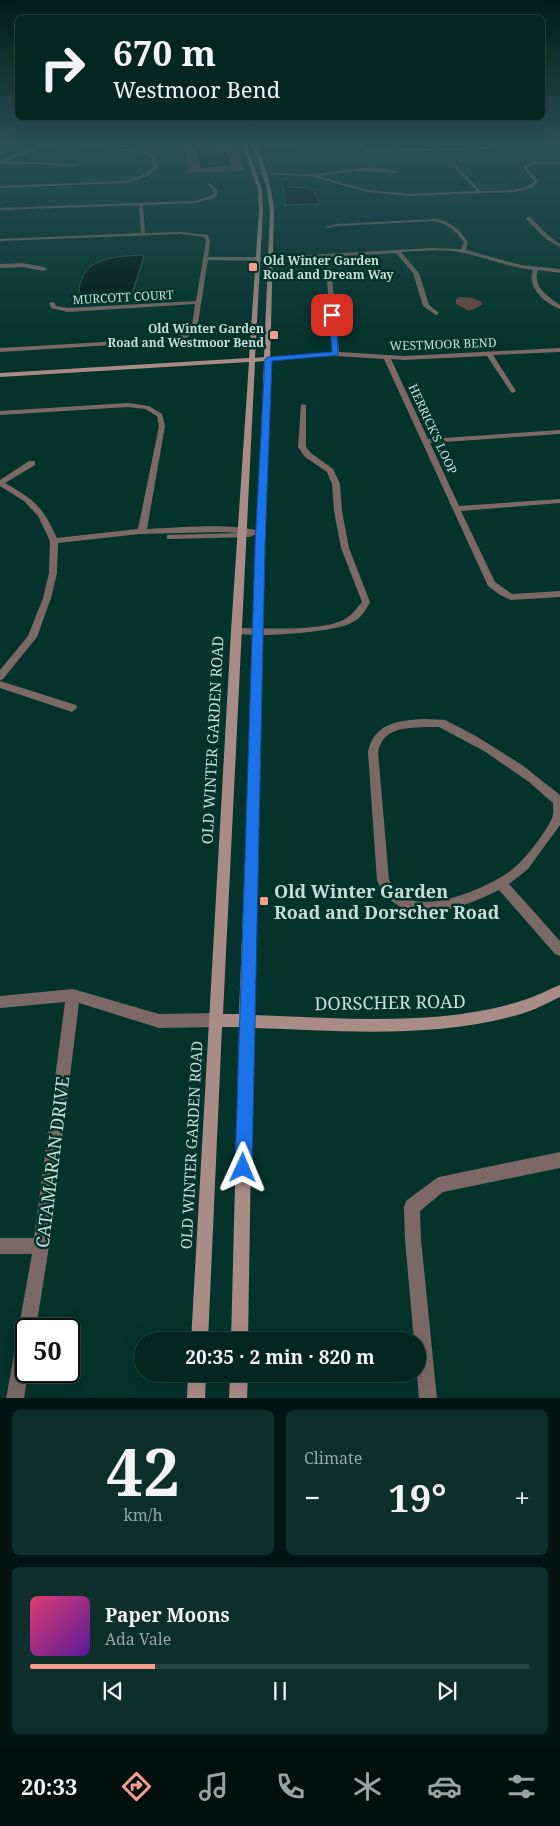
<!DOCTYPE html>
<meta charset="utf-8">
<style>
body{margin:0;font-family:"Noto Serif",serif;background:#0d2e2a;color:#f1f3f6;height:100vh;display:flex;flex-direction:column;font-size:19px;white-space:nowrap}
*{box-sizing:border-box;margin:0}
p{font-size:16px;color:#97a5a5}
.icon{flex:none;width:28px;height:28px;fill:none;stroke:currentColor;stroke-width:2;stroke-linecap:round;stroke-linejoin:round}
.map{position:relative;height:1398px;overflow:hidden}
.panel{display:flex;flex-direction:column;gap:12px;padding:12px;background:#021512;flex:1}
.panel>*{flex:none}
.banner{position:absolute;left:15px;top:15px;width:530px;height:105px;border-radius:8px;box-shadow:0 5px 20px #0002,0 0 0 1px #24433f;background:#032621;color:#f1f3f6;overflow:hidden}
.speed{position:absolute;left:15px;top:1318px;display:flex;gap:10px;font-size:25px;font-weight:700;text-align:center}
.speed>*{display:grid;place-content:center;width:65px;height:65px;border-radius:50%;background:#032621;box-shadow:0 5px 20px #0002,0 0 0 1px #24433f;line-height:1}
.speed .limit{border:2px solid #111;border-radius:8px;background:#fff;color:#111}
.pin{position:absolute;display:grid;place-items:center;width:42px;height:42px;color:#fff;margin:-21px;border-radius:10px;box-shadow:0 2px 8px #0006}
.me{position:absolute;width:55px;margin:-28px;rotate:1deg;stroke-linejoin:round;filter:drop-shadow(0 0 4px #0008)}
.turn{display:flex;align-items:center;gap:18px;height:105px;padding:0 15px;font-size:22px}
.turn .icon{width:65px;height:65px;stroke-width:2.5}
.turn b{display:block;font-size:35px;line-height:42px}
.big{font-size:38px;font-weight:700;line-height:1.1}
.panel .widget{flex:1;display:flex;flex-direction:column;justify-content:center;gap:8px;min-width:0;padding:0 18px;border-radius:8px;background:#0d2e2a}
.panel .dial{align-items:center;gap:0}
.dial b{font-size:65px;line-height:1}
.song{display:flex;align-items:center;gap:15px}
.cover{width:60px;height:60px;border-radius:8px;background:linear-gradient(135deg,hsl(340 70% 55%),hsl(270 70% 35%))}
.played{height:5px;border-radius:2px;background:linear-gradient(90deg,#f59d8e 25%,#24433f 25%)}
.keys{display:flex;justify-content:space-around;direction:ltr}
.heat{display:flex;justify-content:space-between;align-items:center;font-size:28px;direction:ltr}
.panel .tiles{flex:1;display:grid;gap:12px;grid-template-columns:1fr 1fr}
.widget:last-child{grid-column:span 2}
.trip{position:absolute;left:134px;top:1332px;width:292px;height:50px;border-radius:25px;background:#032621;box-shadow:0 5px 20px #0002,0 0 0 1px #24433f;font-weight:700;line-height:50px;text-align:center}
.tab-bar{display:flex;height:80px;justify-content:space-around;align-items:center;background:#010f0d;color:#97a5a5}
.tab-bar .icon{width:35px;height:35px}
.tab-bar .on{color:#f59d8e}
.tab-bar b{font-size:22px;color:#f1f3f6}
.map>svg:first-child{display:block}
.green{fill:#6b4741}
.water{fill:#011814;stroke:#3c534f}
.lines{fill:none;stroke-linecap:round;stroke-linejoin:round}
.street{fill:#7c6966;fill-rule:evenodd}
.secondary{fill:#aa8c87;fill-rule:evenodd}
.route{fill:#1a73e8;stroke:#114b97}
.poi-dot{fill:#f59d8e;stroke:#04332c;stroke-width:2}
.labels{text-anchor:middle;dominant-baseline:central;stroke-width:5;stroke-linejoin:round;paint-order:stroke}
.far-poi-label{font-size:12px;font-weight:bold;fill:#c7ddd8;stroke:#04332c;text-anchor:start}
.far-street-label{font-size:12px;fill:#c7ddd8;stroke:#04332c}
.street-label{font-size:15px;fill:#c7ddd8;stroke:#04332c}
.near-poi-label{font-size:18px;font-weight:bold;fill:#c7ddd8;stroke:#04332c;text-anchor:start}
.near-street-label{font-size:18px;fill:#c7ddd8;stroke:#04332c}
</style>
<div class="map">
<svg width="560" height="1399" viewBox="0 0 560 1399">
<rect width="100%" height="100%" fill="#04332c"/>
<path class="green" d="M184 144H236L245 171 189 173Z
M460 297 473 298 482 302V305L469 311 456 304V299Z"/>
<path class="water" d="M197 148 228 152 231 166 200 169Z
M287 179 291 187 309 188 314 190 319 204 286 205 282 180Z
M142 255 144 256 133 291C117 298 101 298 84 297L79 291C82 256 116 257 142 255Z"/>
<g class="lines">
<path class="street" d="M50 144H56L17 156 7 161 74 164 75 166 0 163V161L15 154Z
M75 144 148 152 155 157 158 167 148 176 126 183 0 188V186L126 181 145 174 154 167 151 158 146 154Z
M295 144 296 145 294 146 243 147Z
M360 144H364L366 148 375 150 486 147 491 144H496L487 149 375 152 364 150Z
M532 162H560V164H533L527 167 528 170 539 181 532 188 515 192 407 196 367 192 311 176 253 174 255 173C274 173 295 175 314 174 339 172 375 162 399 172L397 173 356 171 318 176 367 190 407 194 477 191 455 168 456 166 481 191C499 190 520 193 535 181L525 171 523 166Z
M209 183 217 190V197L196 203 143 205 145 233 181 232 208 235 210 241 208 257H271L431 248 461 249 464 242C456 232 449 225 436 221L336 226 328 228 326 227 336 224 436 219C451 222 459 229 468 242L466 250 521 265 560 269V273L538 270C532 286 548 297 560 305V309C545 303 526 287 533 270 509 267 487 258 464 253 444 249 421 251 401 252L419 273 429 305 439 313 436 315 423 306 413 273 396 253 330 257 339 352 404 356 560 348V352L493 355 516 391 513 393 511 392 487 356 404 360 391 359 428 439 560 430V434L430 443 459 506 560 499V503L461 511 495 582 512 594 560 591V597L511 600 500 595 488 586 384 359 336 356 266 360 265 359 268 357 333 352 325 257 271 261 208 260 197 329 188 337 176 341 0 352V348L173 338C195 331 192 324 195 304L68 312 51 308 49 303 54 302 56 306 68 308 196 301 206 241 204 237 181 234 0 241V239L141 233 139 205 0 210V208L196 201 213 195V190L207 184Z
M526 217H530L550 237 560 244V247L546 239 526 219Z
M22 263 44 267 47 269 44 271 22 267 0 268V264Z
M128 403 149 406 162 414 165 426 147 529C171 528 246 521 264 534L260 536 254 535 250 537 170 539H167V535L241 533 220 532 140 534 58 543 57 573 51 598 37 637 3 679 0 680V670L28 636 43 598 49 573 50 541 38 516 24 501 0 486V480L29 461H35V465L5 483C36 501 42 506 57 538L138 529 159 426 157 416 145 409 128 407 0 415V411Z
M301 404 306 405V447L311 453 333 469 340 484 342 511 349 548 370 602C366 610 361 618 353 622 335 633 254 638 233 633L231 631 236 628C264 628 322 632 345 619 352 615 357 608 362 602L341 548 334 511 332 484 327 472 305 457 298 447Z
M0 681 76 705 77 708 72 712 0 688Z
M425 719 445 720 476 736 522 765 560 795V825L528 869 509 884 560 941V956L555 954 499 890C460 909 402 933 377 881L368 752C374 723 399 720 425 719ZM425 727H439L484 751 529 782 553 803C553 808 554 813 552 818 546 832 527 857 515 867 495 885 438 909 411 900 401 897 394 889 389 880L378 752C383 728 404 728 425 727Z
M73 989 159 1014 216 1013 221 1015 223 1020 221 1025 216 1027 159 1028 79 1003 49 1246 36 1329H26V1371H28L24 1399H6L32 1254H0V1238H34L65 1002 0 1008V996Z
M560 1152V1168L443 1192 420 1211 421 1240 437 1399H419L417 1374 418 1341H414L405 1240 404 1207 406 1201 434 1180 439 1177Z"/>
<path class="secondary" d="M242 144H246L262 190 263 210 255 358 264 357 270 211 266 185 252 144H256C265 166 272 187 274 211L253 1015C342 1018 435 1027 521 1001 535 997 547 990 560 985V997C547 1003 535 1010 521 1014 434 1039 342 1031 253 1028L248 1341H231L239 1027H222L208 1341H191L231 631 249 362 0 377V373L249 358 259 210 258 190ZM264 361 239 1014H223L255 362Z
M188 1374H206L205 1399H187Z
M230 1374H248L247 1399H229Z"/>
</g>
<linearGradient id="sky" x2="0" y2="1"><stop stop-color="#021c18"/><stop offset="0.42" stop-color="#295056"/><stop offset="1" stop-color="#295056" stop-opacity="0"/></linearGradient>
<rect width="560" height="340" fill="url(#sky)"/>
<path class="route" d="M332 313 336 315 338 355 272 361 265 545 252 1168 249 1174 243 1176 237 1174 235 1168 255 545 265 359 268 357 332 352 329 315Z"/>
<g class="poi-dot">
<rect x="248" y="262" width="10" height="10" rx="2.5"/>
<rect x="269" y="330" width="10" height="10" rx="2.5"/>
<rect x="259" y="896" width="10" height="10" rx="2.5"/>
</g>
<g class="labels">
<g class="far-poi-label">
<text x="263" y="260">Old Winter Garden<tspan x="263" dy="14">Road and Dream Way</tspan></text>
<text x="264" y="328" text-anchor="end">Old Winter Garden<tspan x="264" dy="14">Road and Westmoor Bend</tspan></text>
</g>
<g class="far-street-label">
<text transform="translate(123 297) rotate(-3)">MURCOTT COURT</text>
<text transform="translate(443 344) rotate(-2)">WESTMOOR BEND</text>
<text transform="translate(433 429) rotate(65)">HERRICK'S LOOP</text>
</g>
<g class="street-label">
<text transform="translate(212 740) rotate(-87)">OLD WINTER GARDEN ROAD</text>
<text transform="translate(191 1145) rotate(-87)">OLD WINTER GARDEN ROAD</text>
</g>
<g class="near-poi-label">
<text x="274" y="891">Old Winter Garden<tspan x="274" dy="21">Road and Dorscher Road</tspan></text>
</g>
<g class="near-street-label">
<text transform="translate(390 1002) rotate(-1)">DORSCHER ROAD</text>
<text transform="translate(52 1162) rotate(-83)">CATAMARAN DRIVE</text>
</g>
</g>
</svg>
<div class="speed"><div class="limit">50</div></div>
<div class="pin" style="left:332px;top:315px;background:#d93025"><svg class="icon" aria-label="arrive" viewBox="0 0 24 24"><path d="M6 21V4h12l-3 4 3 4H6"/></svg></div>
<svg class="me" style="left:243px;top:1168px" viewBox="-20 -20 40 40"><path d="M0-17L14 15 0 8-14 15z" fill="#1a73e8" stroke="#fff" stroke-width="4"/></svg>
<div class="trip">20:35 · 2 min · 820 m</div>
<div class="banner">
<div class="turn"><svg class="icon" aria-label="right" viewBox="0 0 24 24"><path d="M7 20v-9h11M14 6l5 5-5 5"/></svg><div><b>670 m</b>Westmoor Bend</div></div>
</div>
</div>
<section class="panel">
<div class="tiles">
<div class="widget dial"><b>42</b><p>km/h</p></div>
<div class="widget"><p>Climate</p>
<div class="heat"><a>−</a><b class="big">19°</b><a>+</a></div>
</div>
<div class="widget">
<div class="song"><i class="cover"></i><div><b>Paper Moons</b><p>Ada Vale</p></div></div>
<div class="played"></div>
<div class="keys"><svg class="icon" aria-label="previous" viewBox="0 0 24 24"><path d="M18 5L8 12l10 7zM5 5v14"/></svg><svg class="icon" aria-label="pause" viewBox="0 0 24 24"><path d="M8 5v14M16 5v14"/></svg><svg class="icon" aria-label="next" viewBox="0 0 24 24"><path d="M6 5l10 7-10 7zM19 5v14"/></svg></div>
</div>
</div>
</section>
<nav class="tab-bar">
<b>20:33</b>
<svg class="icon on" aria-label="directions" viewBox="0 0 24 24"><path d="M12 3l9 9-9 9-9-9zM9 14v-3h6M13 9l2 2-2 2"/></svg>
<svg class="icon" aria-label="music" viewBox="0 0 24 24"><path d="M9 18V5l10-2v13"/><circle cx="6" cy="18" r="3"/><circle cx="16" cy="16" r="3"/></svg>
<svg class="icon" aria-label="phone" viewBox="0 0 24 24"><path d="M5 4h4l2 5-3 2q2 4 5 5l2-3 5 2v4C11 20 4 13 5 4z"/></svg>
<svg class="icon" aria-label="climate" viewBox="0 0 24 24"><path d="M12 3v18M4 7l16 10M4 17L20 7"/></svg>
<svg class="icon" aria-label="car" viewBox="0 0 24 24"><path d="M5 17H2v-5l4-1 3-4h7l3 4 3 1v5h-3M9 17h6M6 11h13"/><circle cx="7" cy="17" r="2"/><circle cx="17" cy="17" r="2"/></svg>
<svg class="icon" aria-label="filters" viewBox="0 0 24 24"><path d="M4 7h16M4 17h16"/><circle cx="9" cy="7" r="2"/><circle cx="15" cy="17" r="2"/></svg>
</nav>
